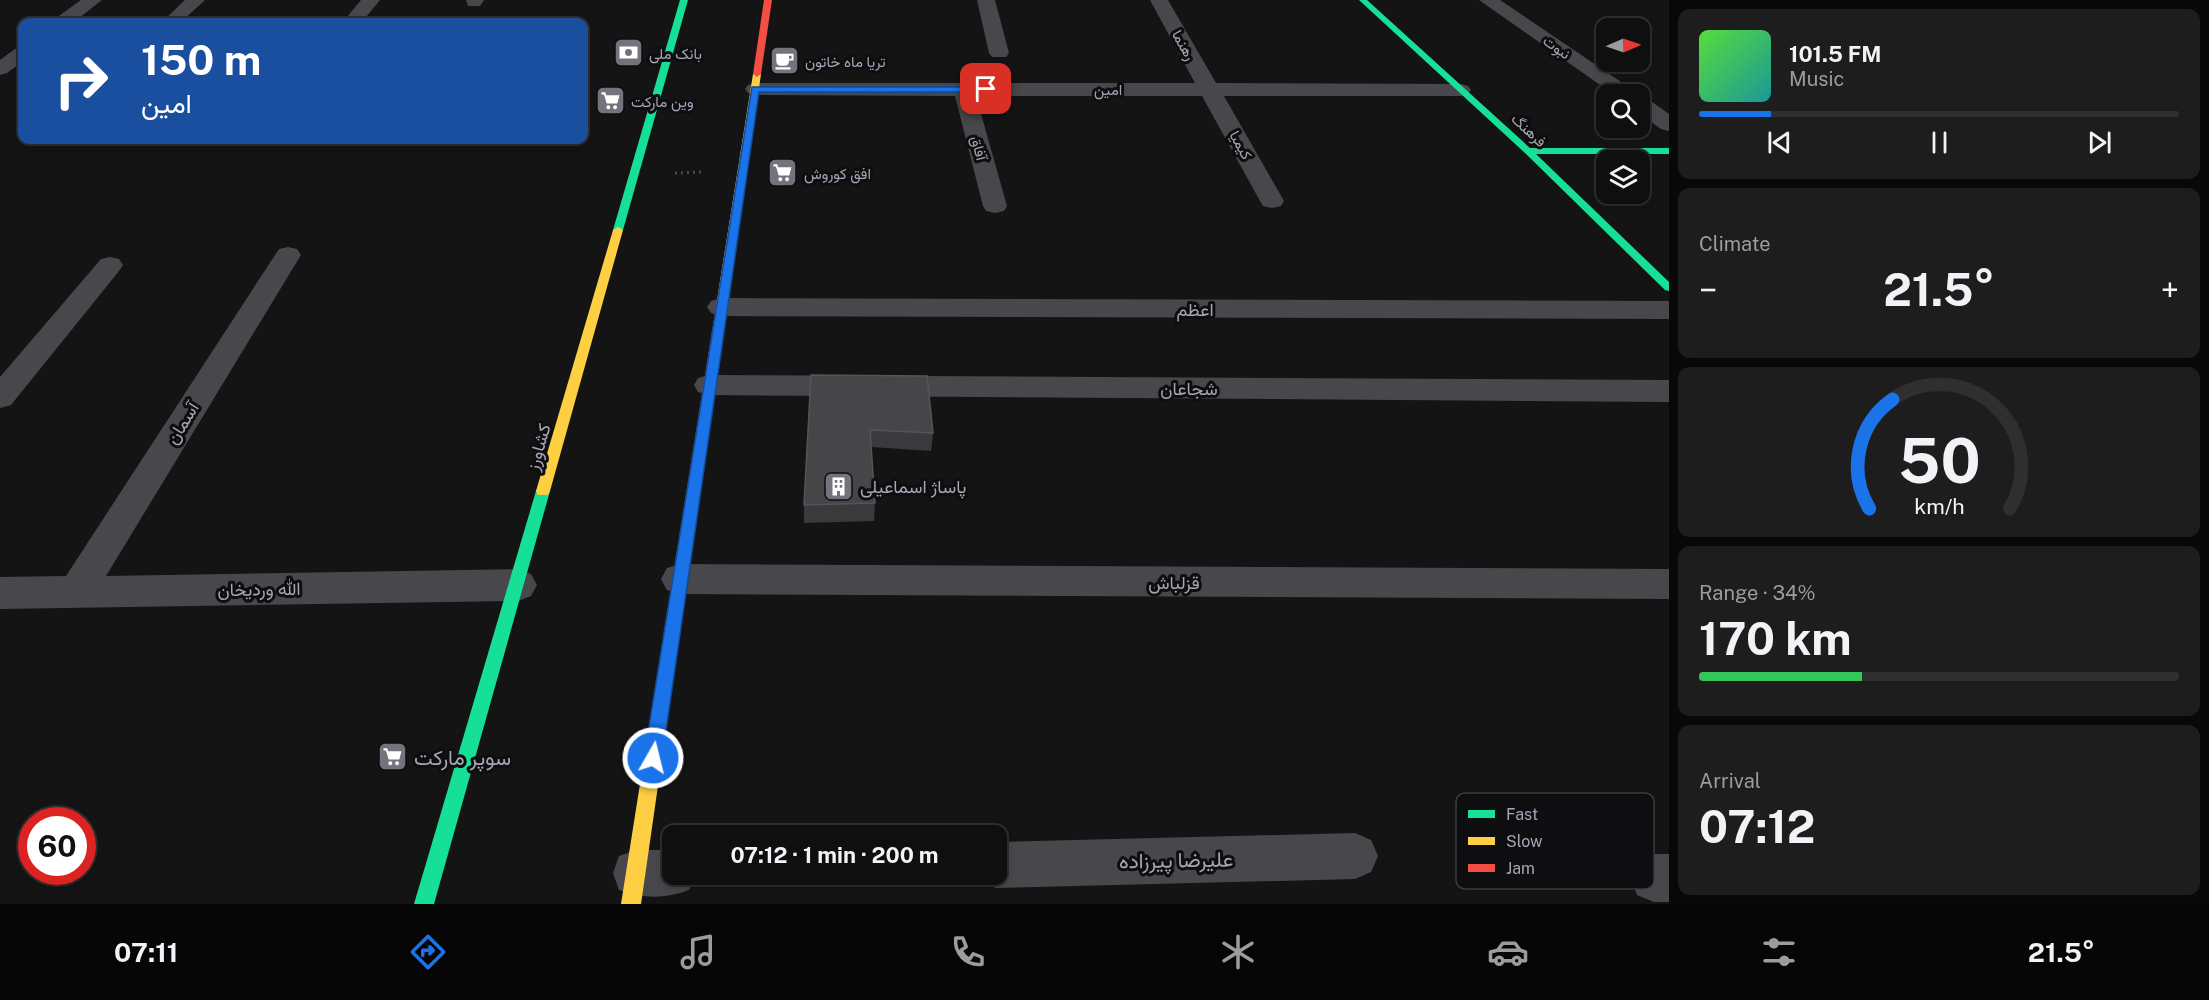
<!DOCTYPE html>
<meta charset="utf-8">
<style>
body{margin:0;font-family:"Public Sans",Vazirmatn,sans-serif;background:#1d1d1d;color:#f1f3f6;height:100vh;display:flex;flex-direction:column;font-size:22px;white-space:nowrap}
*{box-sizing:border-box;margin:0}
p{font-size:20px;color:#9b9c9e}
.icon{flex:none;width:33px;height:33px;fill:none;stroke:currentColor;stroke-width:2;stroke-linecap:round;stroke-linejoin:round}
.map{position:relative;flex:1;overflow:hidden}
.drawer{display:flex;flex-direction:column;gap:9px;padding:9px;background:#080808;width:540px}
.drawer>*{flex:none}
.banner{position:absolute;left:18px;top:18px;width:570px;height:126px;border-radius:12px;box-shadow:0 3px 9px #0003,0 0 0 2px #2f2f2f;background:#1a4fa0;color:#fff;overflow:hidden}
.needle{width:39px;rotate:88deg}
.fabs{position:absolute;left:1596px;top:18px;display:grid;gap:12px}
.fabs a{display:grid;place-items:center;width:54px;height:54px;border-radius:12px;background:#0f0f0f;box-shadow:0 3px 9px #0003,0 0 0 2px #2f2f2f;font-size:30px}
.speed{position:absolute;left:18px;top:807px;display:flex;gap:12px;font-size:30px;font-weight:700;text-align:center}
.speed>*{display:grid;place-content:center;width:78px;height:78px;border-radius:50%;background:#0f0f0f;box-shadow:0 3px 9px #0003,0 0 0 2px #2f2f2f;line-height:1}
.speed .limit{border:9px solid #d22;background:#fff;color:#111}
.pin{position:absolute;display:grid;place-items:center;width:51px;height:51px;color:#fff;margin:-26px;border-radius:12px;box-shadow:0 3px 9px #0006}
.me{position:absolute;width:66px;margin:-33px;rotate:8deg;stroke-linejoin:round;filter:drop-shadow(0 0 4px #0008)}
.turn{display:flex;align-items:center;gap:21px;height:126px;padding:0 24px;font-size:27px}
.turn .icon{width:78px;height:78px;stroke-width:2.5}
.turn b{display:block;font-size:42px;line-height:51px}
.big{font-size:45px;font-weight:700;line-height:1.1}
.drawer .tile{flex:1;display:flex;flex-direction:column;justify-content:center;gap:9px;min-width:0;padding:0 21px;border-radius:12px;background:#1d1d1d}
.drawer .dial{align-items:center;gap:0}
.dial svg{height:156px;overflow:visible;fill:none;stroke:#2f2f2f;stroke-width:7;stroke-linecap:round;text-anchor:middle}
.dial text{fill:#f1f3f6;stroke:none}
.song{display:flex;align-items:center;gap:18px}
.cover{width:72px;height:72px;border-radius:9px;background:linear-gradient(135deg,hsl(110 70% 55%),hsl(180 70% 35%))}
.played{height:6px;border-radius:3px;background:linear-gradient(90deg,#1a73e8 15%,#2f2f2f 15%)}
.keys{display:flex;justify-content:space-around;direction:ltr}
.heat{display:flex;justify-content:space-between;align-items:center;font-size:33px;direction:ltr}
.charge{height:9px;border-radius:4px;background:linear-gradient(90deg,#34c759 34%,#2f2f2f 0)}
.trip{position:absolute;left:662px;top:825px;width:345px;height:60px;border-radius:12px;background:#0f0f0f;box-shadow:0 3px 9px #0003,0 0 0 2px #2f2f2f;font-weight:700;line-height:60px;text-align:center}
.tab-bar{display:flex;height:96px;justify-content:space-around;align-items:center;background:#060606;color:#9b9c9e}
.tab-bar .icon{width:42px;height:42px}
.tab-bar .current{color:#1a73e8}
.tab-bar b{font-size:27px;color:#f1f3f6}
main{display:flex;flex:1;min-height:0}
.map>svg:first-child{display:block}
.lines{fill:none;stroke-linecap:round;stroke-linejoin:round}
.path{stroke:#4a4a4e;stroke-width:3;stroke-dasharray:2 4;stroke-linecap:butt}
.street{fill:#48484c;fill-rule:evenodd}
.fast{fill:#16e098;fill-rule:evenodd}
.slow{fill:#ffcf43;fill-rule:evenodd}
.jam{fill:#f24e42;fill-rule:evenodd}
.wall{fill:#3a3a3c}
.building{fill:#464649;stroke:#54555a;stroke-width:1.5}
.route{fill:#1a73e8;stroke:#114b97;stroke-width:1.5}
.labels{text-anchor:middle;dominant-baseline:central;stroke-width:6;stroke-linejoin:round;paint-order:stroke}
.far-street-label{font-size:15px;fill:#a5a6b4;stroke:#0e0e10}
.far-poi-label{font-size:15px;fill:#a5a6b4;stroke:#0e0e10;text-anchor:start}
.street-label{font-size:18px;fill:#a5a6b4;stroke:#0e0e10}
.poi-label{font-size:18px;fill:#a5a6b4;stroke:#0e0e10;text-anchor:start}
.near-poi-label{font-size:21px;fill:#a5a6b4;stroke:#0e0e10;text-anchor:start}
.near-street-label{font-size:21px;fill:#a5a6b4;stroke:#0e0e10}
.key{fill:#0e0e10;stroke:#3b3c41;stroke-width:1.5}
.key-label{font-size:16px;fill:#a5a6b4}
</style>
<main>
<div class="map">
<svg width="1669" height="904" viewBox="0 0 1669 904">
<rect width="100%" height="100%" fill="#141414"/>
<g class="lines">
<path class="path" d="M675 173 703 172"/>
<path class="street" d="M81 0H102L74 22H54L56 18Z
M185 0H205L181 22H162Z
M361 0H380L362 22H343Z
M466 0H484L480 6H468Z
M977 0H995L1009 53 1006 57H992L989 53Z
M1150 0H1168L1216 83 1461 84 1468 86 1471 90 1468 94 1461 96H1224L1284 201 1281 206 1272 208 1263 206 1260 201 1202 96H976L1007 206 1004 211 995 213 986 211 983 206 955 96 755 95 748 93 745 89 748 85 755 83H1195Z
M1479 0H1500L1633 90 1637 94H1613Z
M22 47V62L7 73 0 75V60L15 49Z
M1640 98 1648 99 1669 114V131L1661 129 1640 114Z
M288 247 297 249 301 255 106 576 518 569 531 574 537 585 531 596 518 601 0 609V577L66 576 275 255 279 249Z
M110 257 119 259 123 265 119 271 11 405 0 408V377L101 259Z
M721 298 1669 301V319L721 316 711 313 707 307 711 301Z
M709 375 1669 380V402L709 395 698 392 694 385 698 378Z
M680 564 1669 569V599L680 594 667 590 661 579 667 568Z
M1355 833 1371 840 1378 856 1371 872 1355 879 996 888 979 882 977 874H996V842Z
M636 850H672V874H695L689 890C666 899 642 899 619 890L613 873 619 856Z
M1654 854H1669V902H1654L1637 895 1630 878 1637 861Z"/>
<path class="fast" d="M680 0H688L623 230 618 233 614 232 613 230Z
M1359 0H1367L1530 148H1669V154H1536L1669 282V291L1665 290 1525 153Z
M543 486 548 487 550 491 434 904H414L536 491 538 487Z"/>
<path class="slow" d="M757 71 761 74 729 300 723 304 717 300 753 74Z
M618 227 623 230 550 491 548 495H538L536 491 613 230Z
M673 619 679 621 681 626 641 904H621L665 626 667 621Z"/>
<path class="jam" d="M764 0H772L761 74 757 77 753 74Z
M723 296 729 300 681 626 679 631 673 633 667 631 665 626 717 300Z"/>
</g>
<path class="wall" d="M811 375 933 433 931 451 871 447 875 503 874 521 804 523V505Z"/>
<path class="building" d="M811 375 927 376 933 433 870 430 875 503 804 505Z"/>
<path class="route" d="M752 87H986L990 89 986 92H759L662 758 659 764 653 767 647 764 644 758Z"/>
<defs>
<symbol id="bank-square" viewBox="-11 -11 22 22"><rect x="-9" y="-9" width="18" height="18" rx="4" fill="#72737c" stroke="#0e0e10"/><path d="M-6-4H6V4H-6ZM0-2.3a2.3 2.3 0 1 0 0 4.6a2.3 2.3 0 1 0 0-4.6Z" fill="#fff"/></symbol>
<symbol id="cafe-square" viewBox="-11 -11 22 22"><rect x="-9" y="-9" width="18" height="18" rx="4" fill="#72737c" stroke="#0e0e10"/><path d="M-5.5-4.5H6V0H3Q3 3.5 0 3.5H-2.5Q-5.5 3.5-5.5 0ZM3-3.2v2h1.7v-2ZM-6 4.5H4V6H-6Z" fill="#fff"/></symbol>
<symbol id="supermarket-square" viewBox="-11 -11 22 22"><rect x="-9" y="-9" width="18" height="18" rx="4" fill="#72737c" stroke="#0e0e10"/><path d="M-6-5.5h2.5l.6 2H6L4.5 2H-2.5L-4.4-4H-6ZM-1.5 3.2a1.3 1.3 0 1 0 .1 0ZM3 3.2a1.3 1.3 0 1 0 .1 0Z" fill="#fff"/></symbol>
<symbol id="building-square" viewBox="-11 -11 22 22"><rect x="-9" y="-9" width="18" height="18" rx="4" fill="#72737c" stroke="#0e0e10"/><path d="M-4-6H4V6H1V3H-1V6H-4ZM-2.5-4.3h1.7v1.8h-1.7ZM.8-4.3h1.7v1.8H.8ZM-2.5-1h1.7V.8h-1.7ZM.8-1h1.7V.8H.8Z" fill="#fff"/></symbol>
</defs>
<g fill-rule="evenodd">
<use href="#bank-square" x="612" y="36" width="33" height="33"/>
<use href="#cafe-square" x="768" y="44" width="33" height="33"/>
<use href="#supermarket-square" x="594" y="84" width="33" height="33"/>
<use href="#supermarket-square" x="766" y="156" width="33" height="33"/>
<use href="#building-square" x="822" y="470" width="33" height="33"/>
<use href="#supermarket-square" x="376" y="740" width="33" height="33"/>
</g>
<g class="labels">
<g class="far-street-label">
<text transform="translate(1184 45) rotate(61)">رهنما</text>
<text transform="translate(1557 47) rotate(35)">نبوت</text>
<text x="1108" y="89">امین</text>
<text transform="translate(1529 130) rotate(43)">فرهنگ</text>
<text transform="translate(1241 145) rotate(61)">کیمیا</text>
<text transform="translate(979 148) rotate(75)">آفاق</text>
</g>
<g class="far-poi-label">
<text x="649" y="53">بانک ملی</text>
<text x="805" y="61">تریا ماه خاتون</text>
<text x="631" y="101">وین مارکت</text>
<text x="804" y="173">افق کوروش</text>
</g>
<g class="street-label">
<text x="1195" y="309">اعظم</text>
<text x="1189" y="388">شجاعان</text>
<text transform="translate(182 423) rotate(-58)">آسمان</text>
<text transform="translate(538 447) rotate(-74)">کشاورز</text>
<text x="1174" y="582">قزلباش</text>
<text transform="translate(259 589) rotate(-1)">الله وردیخان</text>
</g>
<g class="poi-label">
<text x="860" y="486">پاساژ اسماعیلی</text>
</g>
<g class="near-poi-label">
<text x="414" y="757">سوپر مارکت</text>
</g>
<g class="near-street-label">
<text transform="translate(1176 860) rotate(-1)">علیرضا پیرزاده</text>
</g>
</g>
<rect x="1456" y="793" width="198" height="96" rx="9" class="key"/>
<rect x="1468" y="810" width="27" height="8" fill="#16e098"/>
<rect x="1468" y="837" width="27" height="8" fill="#ffcf43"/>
<rect x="1468" y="864" width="27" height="8" fill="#f24e42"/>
<g class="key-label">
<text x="1506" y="820">Fast</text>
<text x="1506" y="847">Slow</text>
<text x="1506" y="874">Jam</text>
</g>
</svg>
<div class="fabs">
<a><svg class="needle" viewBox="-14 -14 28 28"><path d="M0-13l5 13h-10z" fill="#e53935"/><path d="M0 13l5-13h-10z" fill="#9b9c9e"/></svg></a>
<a><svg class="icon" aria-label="search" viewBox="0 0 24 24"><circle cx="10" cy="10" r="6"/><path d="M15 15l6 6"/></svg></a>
<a><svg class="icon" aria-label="layers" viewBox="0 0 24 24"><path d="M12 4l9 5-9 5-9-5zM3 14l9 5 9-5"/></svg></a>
</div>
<div class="speed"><div class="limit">60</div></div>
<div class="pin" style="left:986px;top:89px;background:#d93025"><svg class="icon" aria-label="arrive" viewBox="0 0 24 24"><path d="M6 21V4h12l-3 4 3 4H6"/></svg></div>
<svg class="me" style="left:653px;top:758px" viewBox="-20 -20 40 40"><circle r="17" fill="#1a73e8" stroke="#fff" stroke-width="3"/><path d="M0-11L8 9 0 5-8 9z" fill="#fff"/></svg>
<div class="trip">07:12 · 1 min · 200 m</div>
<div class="banner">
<div class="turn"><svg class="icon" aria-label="right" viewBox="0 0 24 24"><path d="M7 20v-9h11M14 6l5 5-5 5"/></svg><div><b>150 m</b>امین</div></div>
</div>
</div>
<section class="drawer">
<div class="tile">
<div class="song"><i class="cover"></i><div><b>101.5 FM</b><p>Music</p></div></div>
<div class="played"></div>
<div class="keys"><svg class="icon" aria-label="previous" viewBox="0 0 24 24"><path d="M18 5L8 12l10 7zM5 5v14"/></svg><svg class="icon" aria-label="pause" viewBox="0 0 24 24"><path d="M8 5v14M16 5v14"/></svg><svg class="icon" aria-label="next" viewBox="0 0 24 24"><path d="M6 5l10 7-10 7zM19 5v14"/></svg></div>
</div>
<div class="tile"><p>Climate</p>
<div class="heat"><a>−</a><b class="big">21.5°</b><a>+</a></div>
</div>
<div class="tile dial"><svg viewBox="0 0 100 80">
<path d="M14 69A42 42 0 1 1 86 69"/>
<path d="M14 69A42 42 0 0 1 26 13" stroke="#1a73e8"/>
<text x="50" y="56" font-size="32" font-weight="700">50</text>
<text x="50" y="72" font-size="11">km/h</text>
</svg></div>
<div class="tile"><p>Range · 34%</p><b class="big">170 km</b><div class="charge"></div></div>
<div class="tile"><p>Arrival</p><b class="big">07:12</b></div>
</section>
</main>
<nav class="tab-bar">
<b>07:11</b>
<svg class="icon current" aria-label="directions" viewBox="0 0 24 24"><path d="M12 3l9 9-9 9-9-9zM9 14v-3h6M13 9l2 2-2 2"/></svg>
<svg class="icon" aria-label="music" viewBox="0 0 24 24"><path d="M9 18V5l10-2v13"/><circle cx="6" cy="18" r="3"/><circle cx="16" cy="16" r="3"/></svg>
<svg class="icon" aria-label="phone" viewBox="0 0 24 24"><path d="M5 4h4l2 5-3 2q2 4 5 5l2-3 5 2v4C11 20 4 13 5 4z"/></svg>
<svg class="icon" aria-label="climate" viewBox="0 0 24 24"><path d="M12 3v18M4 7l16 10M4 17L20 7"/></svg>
<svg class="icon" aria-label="car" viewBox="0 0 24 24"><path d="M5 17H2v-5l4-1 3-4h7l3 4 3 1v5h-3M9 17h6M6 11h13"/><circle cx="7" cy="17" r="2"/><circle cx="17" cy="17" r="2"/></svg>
<svg class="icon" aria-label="filters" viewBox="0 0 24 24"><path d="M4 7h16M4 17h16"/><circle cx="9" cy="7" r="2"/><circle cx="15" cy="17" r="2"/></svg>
<b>21.5°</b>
</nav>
